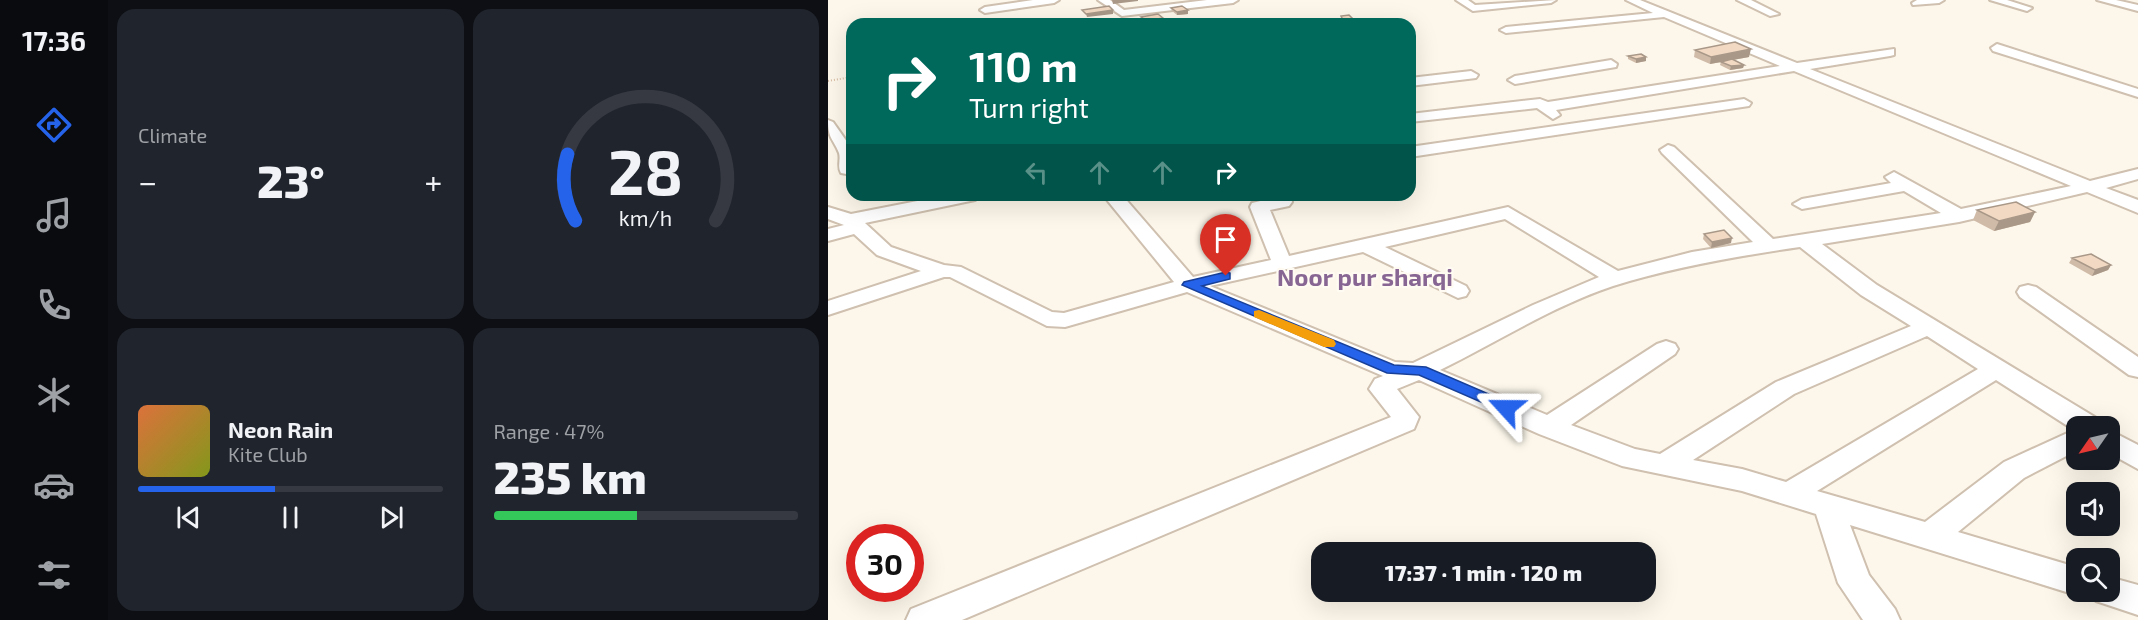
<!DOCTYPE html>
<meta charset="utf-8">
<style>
body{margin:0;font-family:"Exo 2",sans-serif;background:#20242c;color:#f1f3f6;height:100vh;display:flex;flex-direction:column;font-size:22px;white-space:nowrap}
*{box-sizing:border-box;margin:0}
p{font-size:20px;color:#9ea1a6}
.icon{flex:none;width:33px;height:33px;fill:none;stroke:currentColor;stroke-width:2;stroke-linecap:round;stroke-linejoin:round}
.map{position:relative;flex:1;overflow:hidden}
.sheet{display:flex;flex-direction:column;gap:9px;padding:9px;background:#0d0f14;width:720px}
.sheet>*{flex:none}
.guide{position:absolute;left:18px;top:18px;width:570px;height:183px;border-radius:18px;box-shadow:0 6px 24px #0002;background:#00695c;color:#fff;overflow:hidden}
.needle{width:39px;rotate:236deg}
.buttons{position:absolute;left:1238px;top:416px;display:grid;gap:12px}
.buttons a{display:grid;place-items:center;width:54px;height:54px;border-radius:12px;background:#171b24;box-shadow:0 6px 24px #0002;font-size:30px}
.speed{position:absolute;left:18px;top:524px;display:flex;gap:12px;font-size:30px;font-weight:700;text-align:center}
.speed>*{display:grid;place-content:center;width:78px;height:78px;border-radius:50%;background:#171b24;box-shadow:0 6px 24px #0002;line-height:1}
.speed .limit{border:9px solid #d22;background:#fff;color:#111}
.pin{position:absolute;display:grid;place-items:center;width:51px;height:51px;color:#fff;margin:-62px -26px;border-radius:50% 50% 50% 0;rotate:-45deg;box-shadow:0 0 6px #0007}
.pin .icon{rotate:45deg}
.me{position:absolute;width:66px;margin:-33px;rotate:294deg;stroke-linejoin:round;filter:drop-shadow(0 0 4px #0008)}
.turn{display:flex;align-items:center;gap:21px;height:126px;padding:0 24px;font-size:27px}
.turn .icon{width:78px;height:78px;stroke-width:2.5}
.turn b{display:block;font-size:42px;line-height:51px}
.lanes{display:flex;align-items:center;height:57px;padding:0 24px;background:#0003;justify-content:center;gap:30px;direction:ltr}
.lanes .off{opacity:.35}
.big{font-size:45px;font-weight:800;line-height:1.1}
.sheet .card{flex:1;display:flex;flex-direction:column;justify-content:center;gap:9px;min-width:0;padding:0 21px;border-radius:18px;background:#20242c}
.sheet .dial{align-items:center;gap:0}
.dial svg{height:156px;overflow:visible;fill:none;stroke:#363941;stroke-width:7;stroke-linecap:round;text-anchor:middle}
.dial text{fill:#f1f3f6;stroke:none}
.song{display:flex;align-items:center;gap:18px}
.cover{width:72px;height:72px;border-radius:9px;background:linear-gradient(135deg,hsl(20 70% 55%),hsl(70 70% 35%))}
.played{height:6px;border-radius:3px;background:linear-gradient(90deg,#2563eb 45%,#363941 45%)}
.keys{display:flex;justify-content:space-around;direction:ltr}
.heat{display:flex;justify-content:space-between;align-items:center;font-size:33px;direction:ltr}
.charge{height:9px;border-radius:4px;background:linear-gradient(90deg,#34c759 47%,#363941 0)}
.sheet .tiles{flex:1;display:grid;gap:9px;grid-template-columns:repeat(2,1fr)}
.trip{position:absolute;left:483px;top:542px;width:345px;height:60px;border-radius:18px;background:#171b24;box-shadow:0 6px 24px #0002;font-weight:800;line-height:60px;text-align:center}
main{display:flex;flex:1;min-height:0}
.dock{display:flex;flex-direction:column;width:108px;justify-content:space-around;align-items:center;background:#090b0e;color:#9ea1a6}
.dock .icon{width:42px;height:42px}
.dock .on{color:#2563eb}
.dock b{font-size:27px;color:#f1f3f6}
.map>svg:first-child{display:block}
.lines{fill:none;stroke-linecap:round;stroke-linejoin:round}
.minor-casing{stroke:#cfc0af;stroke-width:4}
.path{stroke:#d8bda5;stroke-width:2;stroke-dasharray:1 2;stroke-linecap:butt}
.minor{fill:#fff;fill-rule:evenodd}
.wall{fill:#d0bba8}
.shaded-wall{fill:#a99888}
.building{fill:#f2d9c3;stroke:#a99888;stroke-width:1.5}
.route{fill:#2563eb;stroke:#184099;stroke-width:1.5}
.slow{fill:#f59e0b}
.labels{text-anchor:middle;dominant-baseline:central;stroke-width:4.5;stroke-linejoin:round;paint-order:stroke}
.district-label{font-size:24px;font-weight:bold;fill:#886693;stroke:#fffbf2}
</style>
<main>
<nav class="dock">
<b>17:36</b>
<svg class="icon on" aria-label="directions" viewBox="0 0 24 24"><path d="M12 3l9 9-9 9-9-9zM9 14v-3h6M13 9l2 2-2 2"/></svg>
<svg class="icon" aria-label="music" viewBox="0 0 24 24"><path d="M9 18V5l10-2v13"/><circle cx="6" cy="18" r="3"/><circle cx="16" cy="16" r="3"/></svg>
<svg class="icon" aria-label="phone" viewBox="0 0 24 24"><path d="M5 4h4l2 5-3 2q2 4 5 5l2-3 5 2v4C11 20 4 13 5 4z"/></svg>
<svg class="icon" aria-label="climate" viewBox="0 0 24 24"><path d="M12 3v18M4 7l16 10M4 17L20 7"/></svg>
<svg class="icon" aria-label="car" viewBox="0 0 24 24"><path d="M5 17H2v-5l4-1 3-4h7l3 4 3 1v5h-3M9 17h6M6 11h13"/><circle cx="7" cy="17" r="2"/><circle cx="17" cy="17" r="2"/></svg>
<svg class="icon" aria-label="filters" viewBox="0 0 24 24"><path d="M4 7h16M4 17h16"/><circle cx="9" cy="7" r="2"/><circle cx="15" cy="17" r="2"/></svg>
</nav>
<section class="sheet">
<div class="tiles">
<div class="card"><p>Climate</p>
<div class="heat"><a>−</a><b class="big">23°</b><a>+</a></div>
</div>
<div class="card dial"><svg viewBox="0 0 100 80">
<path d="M14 69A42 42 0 1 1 86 69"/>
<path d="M14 69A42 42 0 0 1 10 35" stroke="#2563eb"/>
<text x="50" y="56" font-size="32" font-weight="700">28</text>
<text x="50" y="72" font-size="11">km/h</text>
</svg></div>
<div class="card">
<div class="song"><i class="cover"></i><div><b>Neon Rain</b><p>Kite Club</p></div></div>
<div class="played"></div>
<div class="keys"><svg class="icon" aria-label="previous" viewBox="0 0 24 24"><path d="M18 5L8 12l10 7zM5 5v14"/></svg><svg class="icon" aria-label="pause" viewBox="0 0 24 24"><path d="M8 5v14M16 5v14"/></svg><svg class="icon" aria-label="next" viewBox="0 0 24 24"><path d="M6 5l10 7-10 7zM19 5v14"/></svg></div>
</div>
<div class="card"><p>Range · 47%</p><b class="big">235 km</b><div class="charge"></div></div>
</div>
</section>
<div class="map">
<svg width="1310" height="620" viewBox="0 0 1310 620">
<rect width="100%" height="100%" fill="#fdf7eb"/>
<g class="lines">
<defs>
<path id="minor" d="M205 0H231L226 3 157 13 152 10 157 7Z
M270 0H282L296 10 379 0H410L405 3 294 16Z
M628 0H640L647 5 728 0 723 3 645 11Z
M798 0H812L969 63 1066 49V55L1062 56 982 69 1262 181 1310 169V179L1278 188 1310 200V213L1259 192 1131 222 994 244 1049 285 1270 419 1274 426H1248V451L1196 478 1130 532 1248 567V591H1260L1248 595 1022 525 1041 575 1067 609 1072 620H1035L1010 583 988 514 914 491 794 466 711 434 591 380 569 389 591 417 586 429 134 620H78L83 609 563 417 541 389 547 379 555 376 359 292 237 327 219 326 122 277H116L0 315V301L93 271 49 255 26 234 0 241V229L16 225 0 219V207L23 214 120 195H156L147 200 37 223 63 247 116 265 133 267 224 312 236 313 346 282 275 195H294L365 277 443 260 422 207 424 203 445 198V195H463L464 202 461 206 442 210 461 256 680 207 790 271 864 252 925 242 834 153 832 150 840 145 846 147 945 239 1113 213 1076 191 974 209 965 204 974 199 1063 183 1057 177 1066 172 1133 209 1243 186 966 71 728 110 732 115 725 119 709 108 582 122V114L712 99 720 102 952 66 836 17 678 33 672 30 678 27 825 13ZM677 219 771 277 705 305 585 363 567 362 382 286 535 252 630 298 638 296 641 291 638 286 557 247ZM972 247 1033 295 1083 326 948 382 832 454 807 449 743 425 847 354 850 349 847 344 838 341 829 344 719 415 612 370C669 342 725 306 785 286 846 267 910 256 972 247ZM1099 336 1150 369 958 482 914 469 865 460 966 394ZM1168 380 1246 430 1176 462 1097 522 989 491Z
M909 0H923L951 14 942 16Z
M1089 0H1116L1111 3 1085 5 1084 3Z
M1162 0H1179L1204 8 1199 11Z
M1269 0H1288L1310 5V11Z
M1169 44 1310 89V97L1165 51 1163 48Z
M783 60 789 64 788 67 687 84 680 80 687 76Z
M643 71 650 75 648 78 582 86V78Z
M916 99 923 103 921 106 582 157V147Z
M0 120 5 122 24 149V175L13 173C9 166 13 160 11 153 5 138 0 139 0 120Z
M1200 285 1208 287 1310 357V377L1301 375 1192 297 1189 292 1192 287Z
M1281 430 1310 445V469L1281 453Z
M1281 577 1310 585V615L1268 601 1263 591H1281Z"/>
</defs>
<use href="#minor" class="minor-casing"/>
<path class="path" d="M0 81 24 77"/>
<use href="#minor" class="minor"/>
</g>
<path class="wall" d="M343 8 360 10V14L349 15 344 11Z
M313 17 335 18 336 22 319 24 314 21Z
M867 50 921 57 905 60 916 65 915 68 902 70 892 65 893 62 882 64 866 57Z
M800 56 818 57V61L808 63 800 59Z
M1149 210 1207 212 1202 222 1166 231 1145 220Z
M876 234 903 243 883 248 875 239Z
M1244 258 1283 265 1280 270 1264 276 1241 263Z"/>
<path class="shaded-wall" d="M284 0H310V1L285 4Z
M285 10V14L259 17 258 14Z
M360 10V14L349 15V12Z
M335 18 336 22 320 24 319 21Z
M525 19V22L516 24 515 20Z
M923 49 921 57 882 64 883 57Z
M818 57V61L808 63V59Z
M916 65 915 68 902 70 903 66Z
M1207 212 1202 222 1166 231 1171 221Z
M904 238 903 243 883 248 884 242Z
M1283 265 1280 270 1264 276 1267 270Z"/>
<path class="building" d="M281 6 285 10 258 14 254 10Z
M354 6 360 10 349 12 343 8Z
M330 14 335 18 319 21 313 17Z
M521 15 525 19 515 20 513 16Z
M295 19 299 23 287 24 285 22Z
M907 42 923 49 883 57 867 50Z
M813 54 818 57 808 59 800 56Z
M904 59 916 65 903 66 893 62Z
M1188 202 1207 212 1171 221 1149 210Z
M896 230 904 238 884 242 876 234Z
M1263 254 1283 265 1267 270 1244 258Z"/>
<path class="route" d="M398 272 402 273V279L374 286 566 365 598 367 684 404 686 408 678 413 591 375 559 373 354 285 356 282Z"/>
<path class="slow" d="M431 310 506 340 508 344 506 347H496L426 317V311Z"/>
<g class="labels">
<g class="district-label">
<text x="537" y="276">Noor pur sharqi</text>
</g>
</g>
</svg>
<div class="buttons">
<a><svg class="needle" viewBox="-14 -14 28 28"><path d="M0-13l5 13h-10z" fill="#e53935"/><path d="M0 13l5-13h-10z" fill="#9ea1a6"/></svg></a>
<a><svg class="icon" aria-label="sound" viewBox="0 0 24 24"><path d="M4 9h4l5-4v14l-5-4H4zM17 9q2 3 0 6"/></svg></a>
<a><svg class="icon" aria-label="search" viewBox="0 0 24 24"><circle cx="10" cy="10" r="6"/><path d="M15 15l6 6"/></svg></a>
</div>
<div class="speed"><div class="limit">30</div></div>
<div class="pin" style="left:398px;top:276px;background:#d93025"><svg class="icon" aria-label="arrive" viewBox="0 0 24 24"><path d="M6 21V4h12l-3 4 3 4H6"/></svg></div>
<svg class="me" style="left:678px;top:408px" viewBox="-20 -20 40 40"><path d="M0-17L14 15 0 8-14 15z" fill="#2563eb" stroke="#fff" stroke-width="4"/></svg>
<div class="trip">17:37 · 1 min · 120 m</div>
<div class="guide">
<div class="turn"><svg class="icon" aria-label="right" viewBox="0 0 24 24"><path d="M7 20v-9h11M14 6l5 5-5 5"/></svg><div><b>110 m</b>Turn right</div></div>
<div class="lanes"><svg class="icon off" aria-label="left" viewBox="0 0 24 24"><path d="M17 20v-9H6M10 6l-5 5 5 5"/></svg><svg class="icon off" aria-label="ahead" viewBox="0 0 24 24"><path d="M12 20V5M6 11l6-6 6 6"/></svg><svg class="icon off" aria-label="ahead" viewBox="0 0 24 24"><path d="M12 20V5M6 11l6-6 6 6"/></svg><svg class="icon" aria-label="right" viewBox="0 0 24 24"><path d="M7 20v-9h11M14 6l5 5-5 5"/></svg></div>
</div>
</div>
</main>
